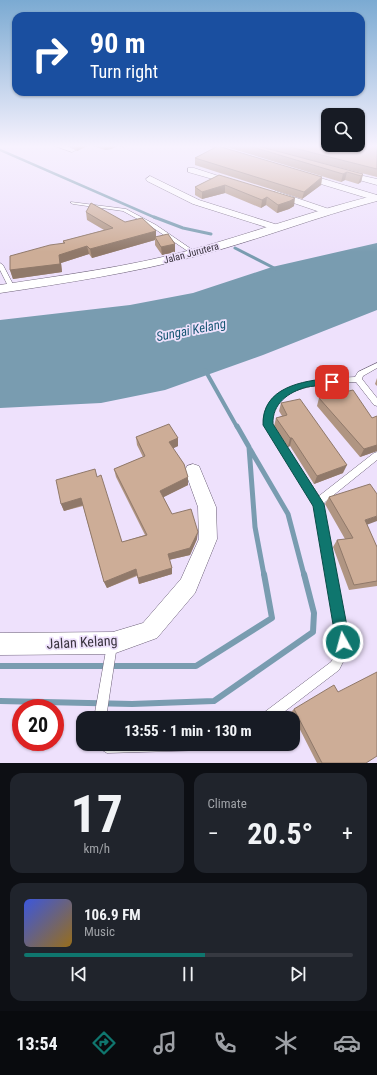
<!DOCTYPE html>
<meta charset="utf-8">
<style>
body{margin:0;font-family:"Roboto Condensed",sans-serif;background:#20242c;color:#f1f3f6;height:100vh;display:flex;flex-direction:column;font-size:15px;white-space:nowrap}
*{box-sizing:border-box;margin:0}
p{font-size:13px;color:#9ea1a6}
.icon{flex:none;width:22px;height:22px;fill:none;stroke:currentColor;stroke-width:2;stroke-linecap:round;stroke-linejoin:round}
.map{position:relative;height:763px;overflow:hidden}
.details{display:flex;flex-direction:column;gap:10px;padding:10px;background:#0d0f14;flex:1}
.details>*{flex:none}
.top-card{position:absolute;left:12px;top:12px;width:353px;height:84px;border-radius:12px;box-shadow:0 1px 3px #0004;background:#1a4fa0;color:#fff;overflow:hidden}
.buttons{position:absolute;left:321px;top:108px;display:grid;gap:8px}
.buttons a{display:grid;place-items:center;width:44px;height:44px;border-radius:8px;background:#171b24;box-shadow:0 1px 3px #0004;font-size:20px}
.speed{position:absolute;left:12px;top:699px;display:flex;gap:8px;font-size:20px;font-weight:700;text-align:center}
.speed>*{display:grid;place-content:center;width:52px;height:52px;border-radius:50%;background:#171b24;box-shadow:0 1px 3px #0004;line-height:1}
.speed .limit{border:6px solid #d22;background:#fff;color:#111}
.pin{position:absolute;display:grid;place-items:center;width:34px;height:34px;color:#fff;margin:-17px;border-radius:8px;box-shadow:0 2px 6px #0006}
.me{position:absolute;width:44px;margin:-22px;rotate:353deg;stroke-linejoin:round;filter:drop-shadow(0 0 3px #0008)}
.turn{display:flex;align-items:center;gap:14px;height:84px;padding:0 12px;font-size:18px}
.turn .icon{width:52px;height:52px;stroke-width:2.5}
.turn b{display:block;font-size:28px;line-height:34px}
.big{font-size:30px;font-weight:700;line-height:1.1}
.details .tile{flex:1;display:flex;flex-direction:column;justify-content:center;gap:6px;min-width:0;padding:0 14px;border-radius:12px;background:#20242c}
.details .dial{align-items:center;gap:0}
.dial b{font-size:52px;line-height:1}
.song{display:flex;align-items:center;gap:12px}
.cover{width:48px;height:48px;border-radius:6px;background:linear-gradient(135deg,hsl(230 70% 55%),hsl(40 70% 35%))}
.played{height:4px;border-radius:2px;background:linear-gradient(90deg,#0f766e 55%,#363941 55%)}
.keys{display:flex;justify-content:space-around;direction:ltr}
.heat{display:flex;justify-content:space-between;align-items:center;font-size:22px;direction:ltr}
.details .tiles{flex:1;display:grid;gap:10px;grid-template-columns:1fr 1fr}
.tile:last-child{grid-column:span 2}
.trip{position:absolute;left:76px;top:711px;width:224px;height:40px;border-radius:12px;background:#171b24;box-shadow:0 1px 3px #0004;font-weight:700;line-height:40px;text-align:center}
.tabs{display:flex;height:64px;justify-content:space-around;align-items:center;background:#090b0e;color:#9ea1a6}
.tabs .icon{width:28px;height:28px}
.tabs .selected{color:#0f766e}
.tabs b{font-size:18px;color:#f1f3f6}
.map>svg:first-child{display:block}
.water{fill:#799cb0}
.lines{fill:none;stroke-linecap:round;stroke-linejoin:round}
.stream-far4{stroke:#799cb0;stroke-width:2.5}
.stream-far3{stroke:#799cb0;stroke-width:3}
.stream-far2{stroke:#799cb0;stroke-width:4}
.stream-far1{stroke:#799cb0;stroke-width:5}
.stream{stroke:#799cb0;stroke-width:6}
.service-casing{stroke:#6c6078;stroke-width:1}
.minor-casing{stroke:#6c6078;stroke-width:1}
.tertiary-casing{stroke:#6c6078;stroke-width:1}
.service{fill:#fff;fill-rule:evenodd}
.minor{fill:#fff;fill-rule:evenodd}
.tertiary{fill:#fff;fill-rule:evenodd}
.wall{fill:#b09582}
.shaded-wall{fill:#90796a}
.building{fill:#cdad97;stroke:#90796a}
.route{fill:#0f766e;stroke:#0a4d48}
.labels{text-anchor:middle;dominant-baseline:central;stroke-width:3.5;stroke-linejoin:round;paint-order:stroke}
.far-street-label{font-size:10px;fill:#3a343f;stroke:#eee1fc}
.water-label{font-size:13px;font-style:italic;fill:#165673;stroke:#eee1fc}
.near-street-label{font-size:14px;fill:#3a343f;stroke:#eee1fc}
</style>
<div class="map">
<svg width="377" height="763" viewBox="0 0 377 763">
<rect width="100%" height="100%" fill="#eee1fc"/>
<path class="water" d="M377 243V310L263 355 165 390 101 403 0 408V320L130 305 193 293 272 267Z"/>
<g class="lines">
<path class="stream-far4" d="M0 150 156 218"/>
<path class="stream-far3" d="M154 217 183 228 211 234
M235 248 276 269"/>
<path class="stream-far2" d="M205 370 237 427"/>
<path class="stream-far1" d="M237 426 249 447 255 527 264 575
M250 449 288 514 304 575"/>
<path class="stream" d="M0 666H196L272 618 264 574
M0 701 132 704 214 701 313 632 314 613 304 574"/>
<defs>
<path id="service" d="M71 202 126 209 156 225 197 253 194 255 192 254 152 227 123 211 73 204 71 203Z
M0 263 3 265 15 288 14 289 12 290 9 288 0 270Z
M377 363V368L363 376 362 379 377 398V406L374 405 356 382C331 384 287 383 274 409 272 414 272 420 272 425L319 496 374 453 377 452V460L325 502 323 505 348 634 349 650 339 670 276 718H260L262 714 331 662 339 649 338 634 315 505 264 425C265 420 265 414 267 410 279 379 328 379 355 377L358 372Z
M112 640 116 641 117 645 106 718H94L107 645 108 641Z
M97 744H211L209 748 205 750 107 753 99 748Z"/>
<path id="minor" d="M52 145H64L76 150 72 152Z
M118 145H128L124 147Z
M188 168H194L237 182 236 184H230L188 172Z
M341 171 377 179V185L341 175Z
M301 174H307L377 195V201L301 178Z
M150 176 199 200 278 225 280 227 275 230 272 229 193 204 147 181 146 179Z
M276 191 329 209 331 211 329 213H323L273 196 272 194Z
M193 464 199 466 216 507 217 539 195 593 157 638 113 654 0 655V633L113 632 143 623 181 579 199 539 198 507 185 471 187 466Z"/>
<path id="tertiary" d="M377 195V201C316 217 258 240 197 256 132 273 66 283 0 293V285C64 275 128 267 191 250 253 233 314 210 377 195Z"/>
</defs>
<use href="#service" class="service-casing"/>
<use href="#minor" class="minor-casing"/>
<use href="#tertiary" class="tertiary-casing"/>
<use href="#service" class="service"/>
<use href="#minor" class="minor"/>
<use href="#tertiary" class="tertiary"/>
</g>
<path class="wall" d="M67 145H89L77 151Z
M90 145H117L118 146 111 149 105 150Z
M205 145H377V177L310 160 363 174 361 182 358 184 345 180 341 182 223 146H217L216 147 322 177 321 185 302 199 195 165V158L214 148Z
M219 175 294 206 289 209 277 213 266 205 261 208 225 193 202 199 195 195V187Z
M86 212 156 231V237L175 244V252L162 255 155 245V240L92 258 89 254 61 263 62 272 13 279 10 270 63 243V241L104 230 87 220Z
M377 378V386L375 384Z
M319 398 372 418 377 416V451L360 457 317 406Z
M281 403 343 473 314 484 290 446 288 447 274 426 276 418 282 416 279 411Z
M136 437 178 438V446L173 448 188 485 163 497 172 514 197 539 190 555 169 560 172 568V574L139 584 137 576 107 588 104 582 83 506 64 511 61 504 97 477 122 542 145 535 116 477 114 469 143 457 137 445Z
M329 497 367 525 377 547V586L349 590 333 547 337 540 345 539 325 504Z
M294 709 366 763H317L291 712Z"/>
<path class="shaded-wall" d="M76 145H89L77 151Z
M104 145H117L118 146 111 149 105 150Z
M347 172 345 180 341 182 343 174Z
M363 174 361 182 358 184 361 176Z
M322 177 321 185 302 199 304 192Z
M225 185V193L202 199V192Z
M267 197 266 205 261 208 262 200Z
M295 198 294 206 289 209 277 213 278 205Z
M156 231V239L155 237V240L92 258 90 249Z
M175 244V252L162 255 161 247Z
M87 246 89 254 61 263 62 272 13 279 10 270Z
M178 438V446L170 450 169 442Z
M290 438H292L290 446 288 447Z
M377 445V451L360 457 364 449Z
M347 465 343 473 314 484 317 476Z
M188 477V485L160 499V491Z
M81 498 83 505 64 511 61 504Z
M377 516V521L361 527 365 520Z
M198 532 197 539 190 555 168 560V554Z
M172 568V574L139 584 138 578Z
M136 569 137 575 107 588 104 582Z"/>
<path class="building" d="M246 145H254L363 174 361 176 347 172 343 174Z
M282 145H377V169Z
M218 146 322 177 304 192 195 158Z
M219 175 295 198 290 201 278 205 267 197 262 200 225 185 202 192 195 187Z
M91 203 125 222 142 218 156 231 90 249 87 246 59 255 60 264 10 270V256L50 245 65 243 63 241 113 228 86 212Z
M168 234 175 244 161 247 155 237Z
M353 390 372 418 377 416V445L364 449 319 398Z
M300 399 347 465 317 476 292 438H290L276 418 287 415 281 403Z
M169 424 178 438 169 442 184 464 188 477 160 491 172 514 191 509 198 532 190 548 168 554 172 568 138 578 136 569 104 582 81 498 61 504 56 480 95 469 97 477 101 475 122 542 147 535 114 469 145 456 136 437Z
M370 484 377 494V516L365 520 377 547V581L354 585 337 540 353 538 329 497Z
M377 672V756L366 763H322L294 709 334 685 338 692Z"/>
<linearGradient id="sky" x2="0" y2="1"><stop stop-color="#7baad2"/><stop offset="0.58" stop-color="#f7f2fe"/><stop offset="1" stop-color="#f7f2fe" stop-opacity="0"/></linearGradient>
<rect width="377" height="252" fill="url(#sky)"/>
<path class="route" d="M332 378 335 379V384C326 387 317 385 307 387 288 392 272 404 273 424L324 504 350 642 348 647 343 649 338 647 336 642 313 506 263 425C262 387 302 381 332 378Z"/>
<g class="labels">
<g class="far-street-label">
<text transform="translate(191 253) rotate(-15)">Jalan Jurutera</text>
</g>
<g class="water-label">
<text transform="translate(191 330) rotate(-11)">Sungai Kelang</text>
</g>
<g class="near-street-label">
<text transform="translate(82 642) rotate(-3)">Jalan Kelang</text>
</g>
</g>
</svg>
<div class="buttons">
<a><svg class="icon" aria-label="search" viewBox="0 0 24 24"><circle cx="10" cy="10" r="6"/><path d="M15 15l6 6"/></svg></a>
</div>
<div class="speed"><div class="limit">20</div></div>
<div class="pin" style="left:332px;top:382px;background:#d93025"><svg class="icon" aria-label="arrive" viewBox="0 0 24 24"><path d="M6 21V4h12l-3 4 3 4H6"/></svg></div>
<svg class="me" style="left:343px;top:642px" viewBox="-20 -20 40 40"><circle r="17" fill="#0f766e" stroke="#fff" stroke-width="3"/><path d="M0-11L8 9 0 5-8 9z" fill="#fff"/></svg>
<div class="trip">13:55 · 1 min · 130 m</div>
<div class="top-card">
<div class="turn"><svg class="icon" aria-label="right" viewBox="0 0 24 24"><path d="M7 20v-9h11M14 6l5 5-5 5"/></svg><div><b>90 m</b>Turn right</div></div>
</div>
</div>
<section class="details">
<div class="tiles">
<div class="tile dial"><b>17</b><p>km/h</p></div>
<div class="tile"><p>Climate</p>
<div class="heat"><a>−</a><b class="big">20.5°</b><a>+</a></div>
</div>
<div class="tile">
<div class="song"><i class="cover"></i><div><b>106.9 FM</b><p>Music</p></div></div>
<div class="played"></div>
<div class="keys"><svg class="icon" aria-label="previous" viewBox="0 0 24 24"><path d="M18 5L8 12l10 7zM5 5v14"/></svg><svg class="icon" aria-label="pause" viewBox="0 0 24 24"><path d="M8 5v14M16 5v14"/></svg><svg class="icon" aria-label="next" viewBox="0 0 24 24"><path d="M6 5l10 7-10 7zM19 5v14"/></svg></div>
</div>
</div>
</section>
<nav class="tabs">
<b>13:54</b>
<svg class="icon selected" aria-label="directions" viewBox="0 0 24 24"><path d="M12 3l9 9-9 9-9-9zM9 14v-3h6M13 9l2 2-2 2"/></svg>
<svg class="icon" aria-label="music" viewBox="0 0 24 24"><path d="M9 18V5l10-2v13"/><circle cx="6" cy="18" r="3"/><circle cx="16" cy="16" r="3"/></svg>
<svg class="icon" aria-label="phone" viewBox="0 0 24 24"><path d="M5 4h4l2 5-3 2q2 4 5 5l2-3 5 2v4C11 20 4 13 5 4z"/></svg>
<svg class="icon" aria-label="climate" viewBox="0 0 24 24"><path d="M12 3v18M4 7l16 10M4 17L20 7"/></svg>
<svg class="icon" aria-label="car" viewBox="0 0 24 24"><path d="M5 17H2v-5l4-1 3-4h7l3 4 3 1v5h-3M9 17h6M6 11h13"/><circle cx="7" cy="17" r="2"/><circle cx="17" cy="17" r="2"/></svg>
</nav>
